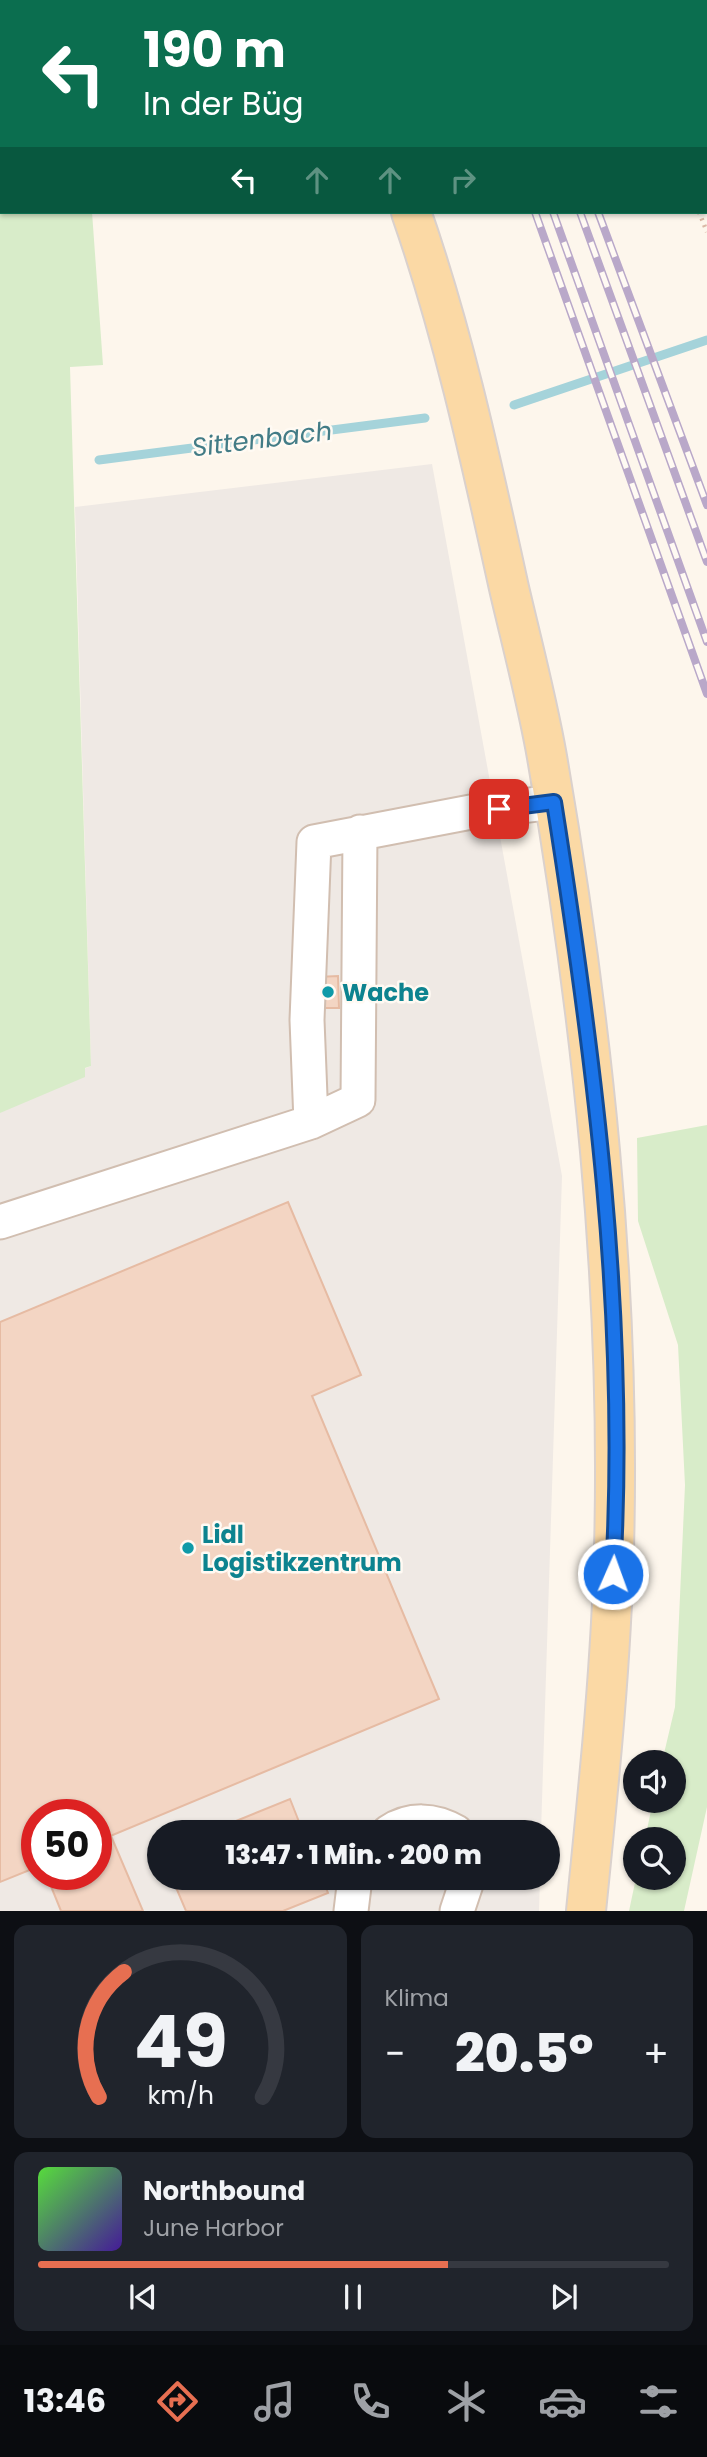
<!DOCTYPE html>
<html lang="de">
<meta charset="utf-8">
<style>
body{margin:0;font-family:Poppins,sans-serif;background:#20242c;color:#f1f3f6;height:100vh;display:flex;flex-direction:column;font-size:26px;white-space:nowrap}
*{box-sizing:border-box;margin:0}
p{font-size:23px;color:#9ea1a6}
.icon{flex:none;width:38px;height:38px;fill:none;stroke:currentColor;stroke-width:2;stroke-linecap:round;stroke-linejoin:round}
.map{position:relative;height:1911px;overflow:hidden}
.side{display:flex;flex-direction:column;gap:14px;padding:14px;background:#0d0f14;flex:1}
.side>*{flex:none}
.hud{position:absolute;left:0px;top:0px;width:707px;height:214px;box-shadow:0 2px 5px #0004;background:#0b6e4f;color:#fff;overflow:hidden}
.controls{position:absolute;left:623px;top:1750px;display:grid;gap:14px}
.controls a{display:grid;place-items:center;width:63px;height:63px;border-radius:50%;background:#171b24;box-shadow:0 2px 5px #0004;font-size:35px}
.speed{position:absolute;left:21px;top:1799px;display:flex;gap:14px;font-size:35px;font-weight:700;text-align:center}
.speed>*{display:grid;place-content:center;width:91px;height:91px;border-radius:50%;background:#171b24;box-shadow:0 2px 5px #0004;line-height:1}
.speed .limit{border:10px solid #d22;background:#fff;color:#111}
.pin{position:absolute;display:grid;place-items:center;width:60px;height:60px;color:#fff;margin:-30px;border-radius:14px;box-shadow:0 4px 10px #0006}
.me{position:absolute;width:77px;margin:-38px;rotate:2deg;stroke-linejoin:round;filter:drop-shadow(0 0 5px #0008)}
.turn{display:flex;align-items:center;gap:24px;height:147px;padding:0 28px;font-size:32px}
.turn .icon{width:91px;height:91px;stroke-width:2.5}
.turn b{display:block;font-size:49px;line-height:60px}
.lanes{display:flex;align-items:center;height:66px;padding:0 28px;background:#0003;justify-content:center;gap:35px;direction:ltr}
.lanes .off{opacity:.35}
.big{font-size:52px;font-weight:800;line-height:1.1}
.side .card{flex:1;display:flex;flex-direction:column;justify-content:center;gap:10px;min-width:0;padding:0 24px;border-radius:14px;background:#20242c}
.side .dial{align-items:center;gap:0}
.dial svg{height:182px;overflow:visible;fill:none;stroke:#363941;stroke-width:7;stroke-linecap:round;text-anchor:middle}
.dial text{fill:#f1f3f6;stroke:none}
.song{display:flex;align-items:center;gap:21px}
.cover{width:84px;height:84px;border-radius:10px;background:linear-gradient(135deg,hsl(110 70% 55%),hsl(260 70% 35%))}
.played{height:7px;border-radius:4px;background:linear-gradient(90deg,#e76f51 65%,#363941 65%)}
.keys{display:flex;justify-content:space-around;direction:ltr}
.heat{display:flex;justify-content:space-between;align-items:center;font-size:38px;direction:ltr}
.side .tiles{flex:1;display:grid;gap:14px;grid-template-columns:1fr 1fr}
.card:last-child{grid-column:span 2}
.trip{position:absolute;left:147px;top:1820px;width:413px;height:70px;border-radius:35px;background:#171b24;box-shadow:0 2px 5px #0004;font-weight:800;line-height:70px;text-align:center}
.tab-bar{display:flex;height:112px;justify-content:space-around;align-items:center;background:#090b0e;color:#9ea1a6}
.tab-bar .icon{width:49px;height:49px}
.tab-bar .active{color:#e76f51}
.tab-bar b{font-size:32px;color:#f1f3f6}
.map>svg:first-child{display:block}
.industrial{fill:#efe9e4;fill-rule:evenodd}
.green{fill:#d8ecc9}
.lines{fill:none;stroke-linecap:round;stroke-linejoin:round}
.stream{stroke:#a5d3da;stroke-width:9}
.building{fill:#f3d5c3;stroke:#e6bba3;stroke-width:2}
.minor-casing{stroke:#d1beb0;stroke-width:37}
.major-casing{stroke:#dad1cd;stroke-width:42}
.path{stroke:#d9b8a5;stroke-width:4.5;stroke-dasharray:2 5;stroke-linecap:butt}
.minor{stroke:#fff;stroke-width:33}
.major{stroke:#fbd9a5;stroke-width:38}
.rail-casing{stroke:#b9a8c9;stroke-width:8}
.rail{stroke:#fffaf3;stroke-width:5;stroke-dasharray:16;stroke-linecap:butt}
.route-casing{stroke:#114b97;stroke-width:18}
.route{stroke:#1a73e8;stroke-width:12}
.culture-dot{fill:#0f9aa8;stroke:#fffaf3;stroke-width:2.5}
.labels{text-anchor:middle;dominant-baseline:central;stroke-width:5;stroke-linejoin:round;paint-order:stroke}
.culture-label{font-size:24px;font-weight:bold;fill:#0d838f;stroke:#fffaf3;text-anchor:start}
.water-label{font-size:26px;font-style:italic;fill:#437c86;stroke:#fffaf3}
</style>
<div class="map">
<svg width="707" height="1911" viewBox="0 0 707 1911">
<rect width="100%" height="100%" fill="#fdf6ec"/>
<path class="industrial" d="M432 464 562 1176 541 1832H159V1878H540L539 1911H0V1104L91 1066 75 507ZM37 1815H96V1874H37Z"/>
<path class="green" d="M0 0 58 2H2V212H92L103 365 70 367 91 1066 85 1068V1077L0 1113Z
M707 1125V1807L684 1911H629L636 1878H674V1839H645L653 1801H674V1762H662L675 1707 685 1485 678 1345 638 1221 637 1138Z"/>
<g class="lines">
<path class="stream" d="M514 405 707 340
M99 460 425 418"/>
</g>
<path class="building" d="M338 976 339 1008H317V977Z
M288 1202 361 1375 312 1396 439 1699 96 1842V1815H37V1867L0 1882V1322Z
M290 1799 303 1832H209Z
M111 1836 143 1911H61L46 1874H96V1842Z
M172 1878H322L328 1893 283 1911H186Z"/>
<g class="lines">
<defs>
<path id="minor" d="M311 1122 307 1020 314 842 471 812 554 802
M0 1222 311 1122 358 1100 360 832
M389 1832C410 1818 434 1819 456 1832
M351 1911 355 1878
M457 1911 468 1878"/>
<path id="major" d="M332 0 333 2
M411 212C454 335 481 461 509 588 522 644 537 700 547 757 592 1018 621 1283 614 1549 611 1670 598 1791 586 1911"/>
</defs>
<use href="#minor" class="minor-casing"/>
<use href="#major" class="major-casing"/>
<path class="path" d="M618 0V2
M699 212 707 232"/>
<use href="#minor" class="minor"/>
<use href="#major" class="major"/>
<defs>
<path id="rail" d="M457 0 458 2
M477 0 478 2
M501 0 502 2
M519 0 520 2
M535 212 707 694
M553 212 707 642
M580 212 707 562
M598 212 707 505"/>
</defs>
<use href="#rail" class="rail-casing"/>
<use href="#rail" class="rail"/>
</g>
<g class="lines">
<defs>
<path id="route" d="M499 809 554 802C594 1056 628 1316 613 1574"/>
</defs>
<use href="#route" class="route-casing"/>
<use href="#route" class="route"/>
</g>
<g class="culture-dot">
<circle cx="328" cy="992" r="7"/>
<circle cx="188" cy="1548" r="7"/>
</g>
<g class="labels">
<g class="culture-label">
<text x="342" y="992">Wache</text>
<text x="202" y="1534">Lidl<tspan x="202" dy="28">Logistikzentrum</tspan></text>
</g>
<g class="water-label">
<text transform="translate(262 439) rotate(-7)">Sittenbach</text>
</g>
</g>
</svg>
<div class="controls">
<a><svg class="icon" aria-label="sound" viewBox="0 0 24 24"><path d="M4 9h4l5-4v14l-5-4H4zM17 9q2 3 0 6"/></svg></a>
<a><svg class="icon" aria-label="search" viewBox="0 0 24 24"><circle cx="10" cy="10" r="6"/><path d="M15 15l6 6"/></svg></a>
</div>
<div class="speed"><div class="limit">50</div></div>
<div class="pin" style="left:499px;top:809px;background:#d93025"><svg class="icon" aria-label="arrive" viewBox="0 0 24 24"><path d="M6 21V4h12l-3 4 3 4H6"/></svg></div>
<svg class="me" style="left:613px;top:1574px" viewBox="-20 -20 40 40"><circle r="17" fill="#1a73e8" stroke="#fff" stroke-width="3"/><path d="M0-11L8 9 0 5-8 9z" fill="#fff"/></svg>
<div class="trip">13:47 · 1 Min. · 200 m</div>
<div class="hud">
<div class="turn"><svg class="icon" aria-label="left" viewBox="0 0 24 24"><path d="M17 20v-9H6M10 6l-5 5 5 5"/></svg><div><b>190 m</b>In der Büg</div></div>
<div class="lanes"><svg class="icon" aria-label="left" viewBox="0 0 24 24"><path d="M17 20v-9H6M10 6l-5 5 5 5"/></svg><svg class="icon off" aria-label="ahead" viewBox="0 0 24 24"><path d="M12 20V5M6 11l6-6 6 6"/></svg><svg class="icon off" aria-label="ahead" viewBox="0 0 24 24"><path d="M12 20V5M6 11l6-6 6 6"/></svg><svg class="icon off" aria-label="right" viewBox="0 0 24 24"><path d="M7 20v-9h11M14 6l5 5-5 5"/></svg></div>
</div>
</div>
<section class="side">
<div class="tiles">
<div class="card dial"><svg viewBox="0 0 100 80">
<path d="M14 69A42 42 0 1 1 86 69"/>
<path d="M14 69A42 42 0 0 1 25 14" stroke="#e76f51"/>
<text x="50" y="56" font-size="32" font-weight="700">49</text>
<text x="50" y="72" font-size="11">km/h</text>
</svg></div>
<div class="card"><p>Klima</p>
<div class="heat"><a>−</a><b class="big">20.5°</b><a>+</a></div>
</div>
<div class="card">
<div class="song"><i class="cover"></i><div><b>Northbound</b><p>June Harbor</p></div></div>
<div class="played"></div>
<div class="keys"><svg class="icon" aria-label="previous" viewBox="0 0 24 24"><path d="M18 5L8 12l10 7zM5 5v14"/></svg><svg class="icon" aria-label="pause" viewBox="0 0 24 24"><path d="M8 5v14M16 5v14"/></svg><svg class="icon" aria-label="next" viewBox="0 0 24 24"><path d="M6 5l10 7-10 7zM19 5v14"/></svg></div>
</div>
</div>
</section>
<nav class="tab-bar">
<b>13:46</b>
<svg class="icon active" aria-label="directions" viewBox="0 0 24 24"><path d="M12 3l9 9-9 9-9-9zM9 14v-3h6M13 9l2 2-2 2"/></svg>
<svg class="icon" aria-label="music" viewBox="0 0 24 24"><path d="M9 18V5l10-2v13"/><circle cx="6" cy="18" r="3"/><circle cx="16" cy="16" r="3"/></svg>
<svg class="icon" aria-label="phone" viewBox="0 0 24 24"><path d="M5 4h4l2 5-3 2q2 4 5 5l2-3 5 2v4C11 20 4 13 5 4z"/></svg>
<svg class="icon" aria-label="climate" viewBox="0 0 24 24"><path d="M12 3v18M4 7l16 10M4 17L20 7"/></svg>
<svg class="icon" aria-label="car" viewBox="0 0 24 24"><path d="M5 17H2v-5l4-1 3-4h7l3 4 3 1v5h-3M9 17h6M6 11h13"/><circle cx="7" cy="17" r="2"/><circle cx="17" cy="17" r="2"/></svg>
<svg class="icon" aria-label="filters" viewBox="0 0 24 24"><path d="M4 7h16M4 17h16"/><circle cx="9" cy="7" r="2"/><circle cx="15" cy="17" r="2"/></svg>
</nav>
